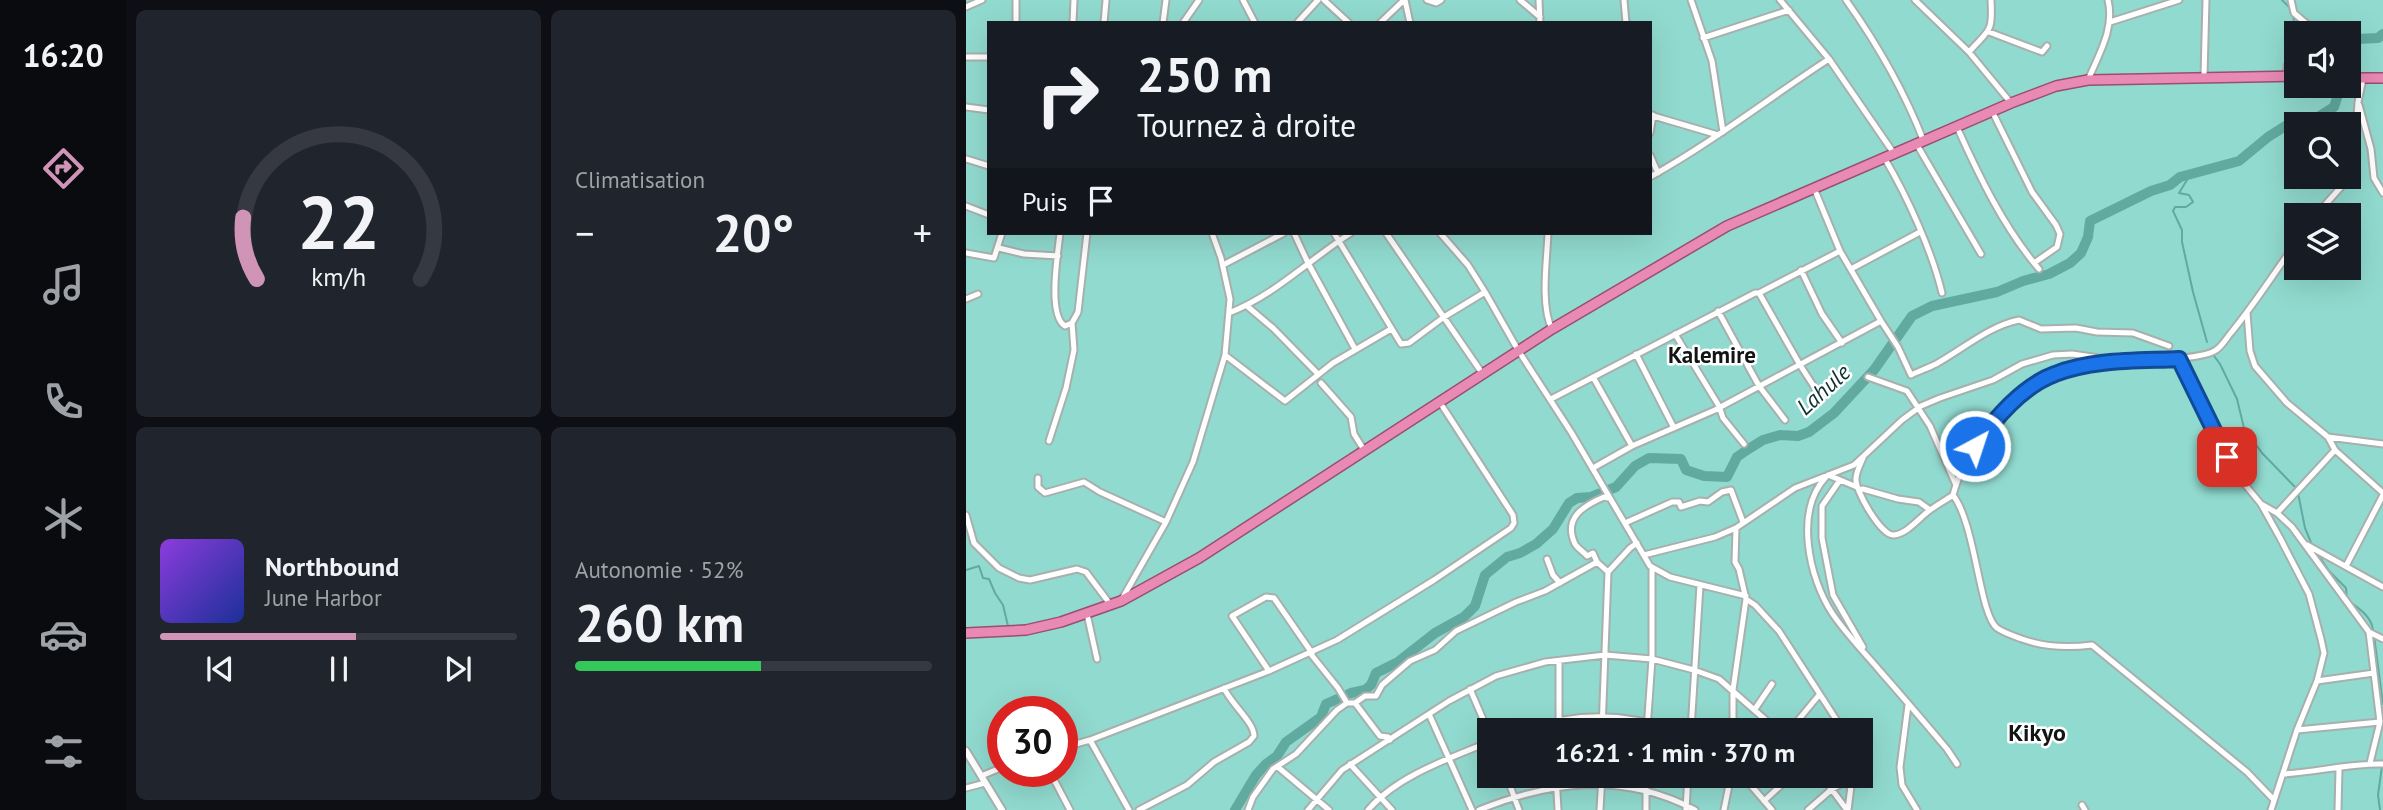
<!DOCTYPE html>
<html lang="fr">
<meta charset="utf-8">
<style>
body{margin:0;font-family:"PT Sans",sans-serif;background:#20242c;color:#f1f3f6;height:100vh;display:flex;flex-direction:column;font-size:26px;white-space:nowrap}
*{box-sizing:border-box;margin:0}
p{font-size:23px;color:#9ea1a6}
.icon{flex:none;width:38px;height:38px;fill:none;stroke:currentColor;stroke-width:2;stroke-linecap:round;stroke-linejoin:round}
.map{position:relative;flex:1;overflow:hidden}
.sheet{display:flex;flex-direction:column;gap:10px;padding:10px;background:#0d0f14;width:840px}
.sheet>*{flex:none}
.hud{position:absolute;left:21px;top:21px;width:665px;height:214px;border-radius:0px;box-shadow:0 7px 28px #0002;background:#171b24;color:#f1f3f6;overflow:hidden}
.buttons{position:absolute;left:1318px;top:21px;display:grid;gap:14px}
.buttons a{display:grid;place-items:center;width:77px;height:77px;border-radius:0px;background:#171b24;box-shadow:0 7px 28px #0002;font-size:35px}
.speed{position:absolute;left:21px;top:696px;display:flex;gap:14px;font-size:35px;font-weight:700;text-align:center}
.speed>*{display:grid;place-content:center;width:91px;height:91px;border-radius:50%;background:#171b24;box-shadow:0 7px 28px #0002;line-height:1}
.speed .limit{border:10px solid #d22;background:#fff;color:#111}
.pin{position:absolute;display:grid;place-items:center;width:60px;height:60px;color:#fff;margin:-30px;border-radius:14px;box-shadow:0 4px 10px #0006}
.me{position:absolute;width:77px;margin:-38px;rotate:40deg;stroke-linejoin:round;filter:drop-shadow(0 0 5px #0008)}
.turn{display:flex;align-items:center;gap:24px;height:147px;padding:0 35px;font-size:32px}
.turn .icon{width:91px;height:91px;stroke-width:2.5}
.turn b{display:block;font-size:49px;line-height:60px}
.then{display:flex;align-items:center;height:66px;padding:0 35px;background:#0003;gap:14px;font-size:26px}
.big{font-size:52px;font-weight:700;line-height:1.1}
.sheet .card{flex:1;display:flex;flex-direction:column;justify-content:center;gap:10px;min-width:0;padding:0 24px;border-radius:10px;background:#20242c}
.sheet .dial{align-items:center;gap:0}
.dial svg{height:182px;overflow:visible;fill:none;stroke:#363941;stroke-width:7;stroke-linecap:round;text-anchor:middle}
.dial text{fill:#f1f3f6;stroke:none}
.song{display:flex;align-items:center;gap:21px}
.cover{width:84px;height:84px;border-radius:10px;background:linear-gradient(135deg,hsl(270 70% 55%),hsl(230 70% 35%))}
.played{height:7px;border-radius:4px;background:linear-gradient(90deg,#d094b7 55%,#363941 55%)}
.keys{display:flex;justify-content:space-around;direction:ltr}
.heat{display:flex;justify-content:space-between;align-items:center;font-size:38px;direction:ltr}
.charge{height:10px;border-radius:5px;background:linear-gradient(90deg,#34c759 52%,#363941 0)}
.sheet .tiles{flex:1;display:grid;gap:10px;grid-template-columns:repeat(2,1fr)}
.trip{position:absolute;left:511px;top:718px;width:396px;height:70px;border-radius:0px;background:#171b24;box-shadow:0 7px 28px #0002;font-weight:700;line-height:70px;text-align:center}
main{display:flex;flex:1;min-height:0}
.tab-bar{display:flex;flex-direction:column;width:126px;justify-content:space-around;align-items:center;background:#090b0e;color:#9ea1a6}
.tab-bar .icon{width:49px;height:49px}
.tab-bar .current{color:#d094b7}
.tab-bar b{font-size:32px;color:#f1f3f6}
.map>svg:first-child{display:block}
.green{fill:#91dacf;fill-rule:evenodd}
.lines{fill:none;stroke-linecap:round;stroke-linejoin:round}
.stream{stroke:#61aaa0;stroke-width:2}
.river{stroke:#61aaa0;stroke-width:10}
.minor-casing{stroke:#a8afad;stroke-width:9}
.tertiary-casing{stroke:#a8afad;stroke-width:10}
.trunk-casing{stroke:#9a4e70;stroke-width:12}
.minor{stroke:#fff;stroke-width:5}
.tertiary{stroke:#fff;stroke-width:6}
.trunk{stroke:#e88ab4;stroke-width:9}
.route-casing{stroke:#114b97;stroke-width:18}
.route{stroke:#1a73e8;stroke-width:12}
.labels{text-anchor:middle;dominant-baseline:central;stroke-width:5;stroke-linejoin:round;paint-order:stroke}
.neighbourhood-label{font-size:23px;font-weight:bold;fill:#121514;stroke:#fff}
.water-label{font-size:23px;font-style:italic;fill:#0d322d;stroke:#fff}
.quarter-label{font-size:24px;font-weight:bold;fill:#121514;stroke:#fff}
</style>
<main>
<nav class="tab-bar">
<b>16:20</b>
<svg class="icon current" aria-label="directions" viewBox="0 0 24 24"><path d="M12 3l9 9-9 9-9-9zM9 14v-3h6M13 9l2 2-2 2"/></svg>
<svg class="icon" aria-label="music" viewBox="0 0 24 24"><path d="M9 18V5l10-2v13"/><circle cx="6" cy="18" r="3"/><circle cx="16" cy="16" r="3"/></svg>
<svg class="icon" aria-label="phone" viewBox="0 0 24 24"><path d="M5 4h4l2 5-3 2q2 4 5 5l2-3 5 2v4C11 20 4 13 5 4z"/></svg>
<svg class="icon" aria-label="climate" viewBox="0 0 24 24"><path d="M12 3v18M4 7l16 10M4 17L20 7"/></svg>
<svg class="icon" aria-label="car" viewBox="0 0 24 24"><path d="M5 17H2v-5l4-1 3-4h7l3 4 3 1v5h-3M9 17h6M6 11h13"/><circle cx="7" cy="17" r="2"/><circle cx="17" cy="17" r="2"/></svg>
<svg class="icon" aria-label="filters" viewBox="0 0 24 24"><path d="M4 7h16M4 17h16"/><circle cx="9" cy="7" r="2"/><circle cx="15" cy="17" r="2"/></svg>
</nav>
<section class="sheet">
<div class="tiles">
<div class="card dial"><svg viewBox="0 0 100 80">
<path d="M14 69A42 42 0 1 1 86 69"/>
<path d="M14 69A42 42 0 0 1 8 42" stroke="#d094b7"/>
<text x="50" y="56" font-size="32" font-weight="700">22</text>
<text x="50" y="72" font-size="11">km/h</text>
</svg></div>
<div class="card"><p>Climatisation</p>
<div class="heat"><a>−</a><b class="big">20°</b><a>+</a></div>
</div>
<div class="card">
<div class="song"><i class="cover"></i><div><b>Northbound</b><p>June Harbor</p></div></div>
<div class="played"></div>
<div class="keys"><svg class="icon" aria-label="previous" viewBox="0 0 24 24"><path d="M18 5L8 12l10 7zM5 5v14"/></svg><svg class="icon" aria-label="pause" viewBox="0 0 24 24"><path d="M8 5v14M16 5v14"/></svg><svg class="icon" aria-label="next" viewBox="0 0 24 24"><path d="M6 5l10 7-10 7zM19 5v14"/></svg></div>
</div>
<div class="card"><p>Autonomie · 52%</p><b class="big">260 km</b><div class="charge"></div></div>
</div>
</section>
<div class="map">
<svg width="1417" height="810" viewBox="0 0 1417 810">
<rect width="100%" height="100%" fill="#f0f8f6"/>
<path class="green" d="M0 0H1417V810H0ZM23 23H684V233H23ZM1330 33H1382V86H1330ZM1330 124H1382V177H1330ZM1330 215H1382V268H1330ZM37 712H96V772H37ZM523 730H894V775H523Z"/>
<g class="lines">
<path class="stream" d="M1316 0 1325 9
M1327 14 1328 22 1341 29
M1224 175 1213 193 1223 195 1227 202 1220 207H1209L1207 211 1216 230V242L1227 292 1241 342
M1246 353 1254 364 1271 399 1278 428 1296 453 1330 488
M1332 493 1339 528 1346 545
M1351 553 1363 571 1380 588 1381 600C1392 607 1406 617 1407 630
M0 570 13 566 17 578 23 579 29 593 37 605 42 626
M1408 636 1417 704
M1414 810 1412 795 1416 766"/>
<path class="river" d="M1382 53 1391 39 1412 38 1417 34
M269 810 290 775 300 764 311 756 320 742 355 717 360 704 385 693 399 690 405 685 410 673 432 662 469 633 498 617 509 606 519 575 541 557 554 553 570 544 587 529 603 503 611 498 625 497 650 487 669 466 683 458 715 459 720 470 738 476 761 477 771 457 781 450 797 440 814 435 832 436 843 432 868 413 908 370 946 316 966 306 1031 292 1057 281 1083 274 1104 263 1115 253 1122 237 1124 221 1185 191 1204 185 1214 177 1273 161 1302 137 1321 125 1337 123 1352 117 1368 107 1375 86"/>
<defs>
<path id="minor" d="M277 0 289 23
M358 0 383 23
M439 0 444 23
M461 0 470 3 475 0
M554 0 574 17
M573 0 574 23
M658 0 660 23
M725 0 746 61 757 132
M814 0 863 59 929 155
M880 0C912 45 938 90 958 142
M949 0 1003 52 1045 103
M1325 0 1328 13 1342 25 1345 33
M0 7 16 0
M1144 22 1213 0
M50 23V0
M107 23 108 0
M138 23 140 0
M197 23 200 0
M217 23 233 0
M331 23 352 0
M414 23 438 0
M1023 32 1076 52 1081 46
M737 38 823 10
M1003 52C1023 29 1027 34 1025 0
M0 57H23
M1320 75 1321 65 1330 55
M1238 76 1240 0
M1122 80C1133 54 1149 28 1142 0
M1393 105 1405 149 1408 178 1417 193
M0 107 23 110
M1026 111 1066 192 1090 225 1094 234 1091 247 1068 263
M684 115 752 135
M991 127C1013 176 1038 228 1073 269
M684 133 687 115
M951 145 1015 254
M684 155 692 173
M0 159 23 166
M919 159C941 196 966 251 976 293
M684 177C747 142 803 98 863 59
M0 206 23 215
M1350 215 1383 178 1387 168 1392 102 1397 79
M94 233C92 253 81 315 99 326L106 323 112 312 121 233
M328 233 342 263 389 349
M368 233 435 344 443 343 478 317 519 292
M420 233 516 373
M474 233 502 265 519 292 552 350 605 432 684 566 704 577 780 596
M582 233C581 259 574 306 586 329
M33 248 58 254 92 256
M0 253 28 258 36 233
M257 265 318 233
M885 269 954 232
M835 270 856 314 876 343
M793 293 834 365 856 399
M0 299 12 294
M281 306 307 328 352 374
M752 311 793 386 819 420
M263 313C309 295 344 259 385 233
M1281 313 1284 351 1289 366 1321 403 1362 437 1417 444
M915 321 932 347 945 375C953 371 962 368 970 364 997 349 1023 326 1053 320L1075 329 1110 328 1131 332 1167 333 1203 346
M709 334 753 406 757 418 778 444
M670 354 708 428
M259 355 319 401 367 363 425 329
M1213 359 1267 470 1295 504 1314 538 1343 594 1355 639 1358 653 1351 681 1331 730 1305 810
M627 377 666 446
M902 377 941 391 964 426 990 485
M355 383 385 417 388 434 398 450
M585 399 789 293H793L874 251
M1362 437 1369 450 1417 493
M83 441 100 388 108 350 106 323
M897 458C894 465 890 472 890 479 889 491 916 537 928 535 941 534 954 517 964 510 971 505 980 500 987 495
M627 468 666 446 749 410 915 321 874 251 848 188
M862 475 891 487
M860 477C828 511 843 578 866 613 880 634 898 652 914 671 937 697 959 723 981 749L991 764
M72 478V487L79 493 118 482 134 492 200 522
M874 480 856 506V538L867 595 897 647
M893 490 897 489 932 499 953 502 964 510
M1295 504 1311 513 1326 527 1403 632 1417 639
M1311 513 1369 450
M0 515 8 543 33 568 53 578 64 580 111 569 120 572 144 604
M659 523 706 502H713L715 507 734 501 742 502 756 492 765 490 777 522
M1341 545 1417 587
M678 555 749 537 770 528 829 488 888 465 936 420 955 406 974 398 1027 380 1056 364 1087 355 1106 354 1147 360
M581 559 587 575 594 583
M1380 566 1417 495
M642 572 631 562 627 553 621 556C617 551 612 549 609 544 597 518 617 506 638 497L642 498
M156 599 200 522 227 462 259 355 264 299 255 258 246 233
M780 599 789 605 813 631 877 730
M121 614 131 659
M1403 632 1414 722 1404 763
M344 653 372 688 381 703
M593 661V720
M303 671 266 616 300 597 308 598 346 653
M1351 681 1408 673
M504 689 523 733
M389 703 414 736 422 737 424 740
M942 705 934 767 936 785 951 810
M789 709 806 684
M463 714 506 810
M559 730C607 713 657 712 705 730
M636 730 642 572 664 548 671 543
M681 730 686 659V569
M725 730 734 585
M767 730V690L780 599 773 569 769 562 770 528
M824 730 853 695
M1331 730 1414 722
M124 740 163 810
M96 748 124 740 303 671 371 640 468 580 545 528 548 523 547 515 473 401
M384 764 426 810
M313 768 363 810
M84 772 104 810
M1318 774C1351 772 1385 763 1417 764
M540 775 553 810
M590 775 592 810
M776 775 806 810
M855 775 881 810
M15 776 37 767
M0 788 19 783
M1308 800 1281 772 1126 645C1103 648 1078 647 1056 639 1048 636 1038 633 1031 628 1013 614 1010 525 987 495 999 450 1036 403 1077 379 1100 366 1134 362 1160 361 1179 360 1236 360 1250 350 1255 347 1260 339 1264 334 1288 305 1308 273 1330 243
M798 801 826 775
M1116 805 1119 810
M173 810 221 785 248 762 283 742 288 736C288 722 265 704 258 688
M282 810 287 797 307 769 330 754 371 710 381 703H389L399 696H410L416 685 444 661 469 650 490 631 550 602 579 591 631 562
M342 810 376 770 483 701 530 676 579 662 639 655 686 659 728 670 753 679 811 730
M402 810C431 776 482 759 523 742
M513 810C585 781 658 772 729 810
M634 810 636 775
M680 810V775
M720 810 722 775
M758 810 765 775
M842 810 866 789 886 778
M882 810 886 778
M1372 810 1373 769"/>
<path id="tertiary" d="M0 751 36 810"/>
<path id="trunk" d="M1382 78H1417
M0 633 60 630 95 622 155 601 233 558 586 329 761 226 1045 103 1090 86 1122 80 1330 76"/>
</defs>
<use href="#minor" class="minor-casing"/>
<use href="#tertiary" class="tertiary-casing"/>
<use href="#trunk" class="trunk-casing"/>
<use href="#minor" class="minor"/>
<use href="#tertiary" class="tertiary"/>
<use href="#trunk" class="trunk"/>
</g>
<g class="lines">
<defs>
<path id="route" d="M1009 446C1029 419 1056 386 1089 374 1127 359 1172 361 1213 359L1261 457"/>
</defs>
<use href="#route" class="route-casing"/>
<use href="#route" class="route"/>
</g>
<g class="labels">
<g class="neighbourhood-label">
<text x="746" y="354">Kalemire</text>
</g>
<g class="water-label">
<text transform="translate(857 389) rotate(-42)">Lahule</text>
</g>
<g class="quarter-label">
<text x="1071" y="732">Kikyo</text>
</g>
</g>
</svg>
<div class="buttons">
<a><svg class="icon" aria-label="sound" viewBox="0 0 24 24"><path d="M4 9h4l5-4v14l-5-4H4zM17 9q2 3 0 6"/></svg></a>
<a><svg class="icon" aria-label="search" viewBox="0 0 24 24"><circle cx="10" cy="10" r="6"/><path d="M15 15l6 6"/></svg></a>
<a><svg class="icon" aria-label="layers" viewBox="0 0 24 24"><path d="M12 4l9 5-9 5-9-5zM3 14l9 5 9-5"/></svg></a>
</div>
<div class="speed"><div class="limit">30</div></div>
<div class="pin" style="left:1261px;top:457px;background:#d93025"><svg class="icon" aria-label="arrive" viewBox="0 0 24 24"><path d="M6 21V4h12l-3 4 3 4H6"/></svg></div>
<svg class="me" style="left:1009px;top:446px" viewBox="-20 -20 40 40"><circle r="17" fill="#1a73e8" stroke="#fff" stroke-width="3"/><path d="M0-11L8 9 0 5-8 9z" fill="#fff"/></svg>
<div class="trip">16:21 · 1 min · 370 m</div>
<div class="hud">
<div class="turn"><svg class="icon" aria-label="right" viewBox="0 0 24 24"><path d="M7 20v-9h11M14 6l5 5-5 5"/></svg><div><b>250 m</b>Tournez à droite</div></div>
<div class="then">Puis<svg class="icon" aria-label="arrive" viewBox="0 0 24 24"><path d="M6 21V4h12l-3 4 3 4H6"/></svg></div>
</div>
</div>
</main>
